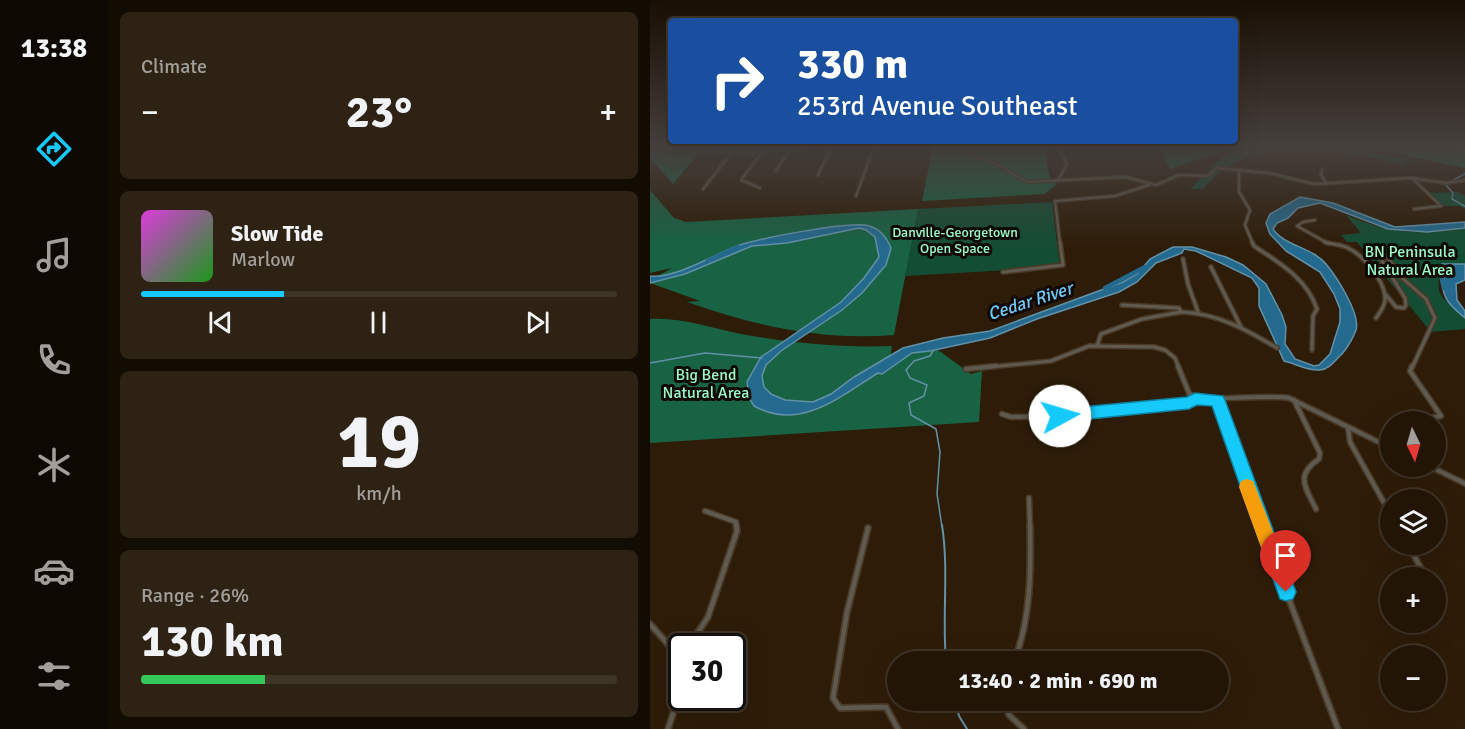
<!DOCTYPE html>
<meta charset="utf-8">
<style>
body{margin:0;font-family:Signika,sans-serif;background:#2e2214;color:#f1f3f6;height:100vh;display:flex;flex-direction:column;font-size:22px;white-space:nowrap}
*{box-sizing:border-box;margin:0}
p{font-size:20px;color:#a29f9b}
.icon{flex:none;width:33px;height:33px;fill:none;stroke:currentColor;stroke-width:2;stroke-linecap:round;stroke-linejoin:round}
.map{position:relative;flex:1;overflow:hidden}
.panel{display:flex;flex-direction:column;gap:12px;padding:12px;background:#130c03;width:542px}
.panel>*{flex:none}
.guide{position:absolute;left:18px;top:18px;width:570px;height:126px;border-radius:6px;box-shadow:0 6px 24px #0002,0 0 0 2px #3f3428;background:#1a4fa0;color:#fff;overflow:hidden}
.needle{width:39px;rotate:175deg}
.buttons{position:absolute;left:730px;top:411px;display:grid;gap:12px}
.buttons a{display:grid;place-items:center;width:66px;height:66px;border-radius:50%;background:#221506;box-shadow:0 6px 24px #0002,0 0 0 2px #3f3428;font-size:30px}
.speed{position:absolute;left:18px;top:633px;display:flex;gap:12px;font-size:30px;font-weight:700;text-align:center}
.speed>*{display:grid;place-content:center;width:78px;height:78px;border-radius:50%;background:#221506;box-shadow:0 6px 24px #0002,0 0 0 2px #3f3428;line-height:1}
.speed .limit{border:3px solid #111;border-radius:9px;background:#fff;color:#111}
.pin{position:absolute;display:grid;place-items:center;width:51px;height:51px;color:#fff;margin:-62px -26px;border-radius:50% 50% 50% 0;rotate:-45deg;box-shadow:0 0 6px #0007}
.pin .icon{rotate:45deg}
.me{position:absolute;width:66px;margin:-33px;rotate:84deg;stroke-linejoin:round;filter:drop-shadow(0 0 4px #0008)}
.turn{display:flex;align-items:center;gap:21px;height:126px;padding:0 30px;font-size:27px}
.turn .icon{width:78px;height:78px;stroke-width:2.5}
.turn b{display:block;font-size:42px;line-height:51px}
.big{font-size:45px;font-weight:700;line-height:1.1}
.panel .tile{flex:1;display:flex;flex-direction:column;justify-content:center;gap:9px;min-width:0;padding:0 21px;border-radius:9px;background:#2e2214}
.panel .dial{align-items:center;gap:0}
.dial b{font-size:78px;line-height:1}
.song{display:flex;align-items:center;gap:18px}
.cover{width:72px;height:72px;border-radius:9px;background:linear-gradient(135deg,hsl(300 70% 55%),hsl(120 70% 35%))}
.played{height:6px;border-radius:3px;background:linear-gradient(90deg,#15cafb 30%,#3f3428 30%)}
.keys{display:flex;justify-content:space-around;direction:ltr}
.heat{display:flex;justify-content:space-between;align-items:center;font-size:33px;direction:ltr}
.charge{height:9px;border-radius:4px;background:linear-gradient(90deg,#34c759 26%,#3f3428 0)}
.trip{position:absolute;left:237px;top:651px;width:342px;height:60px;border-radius:30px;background:#221506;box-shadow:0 6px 24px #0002,0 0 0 2px #3f3428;font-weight:700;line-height:60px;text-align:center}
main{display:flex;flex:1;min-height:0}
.tab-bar{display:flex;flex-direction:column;width:108px;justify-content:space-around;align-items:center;background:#0e0802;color:#a29f9b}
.tab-bar .icon{width:42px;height:42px}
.tab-bar .selected{color:#15cafb}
.tab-bar b{font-size:27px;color:#f1f3f6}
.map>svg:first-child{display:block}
.green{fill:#134d34}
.forest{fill:#176343}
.water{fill:#236a8e;stroke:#6391a7;stroke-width:1.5}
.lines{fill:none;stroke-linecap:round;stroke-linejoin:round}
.stream-far1{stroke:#6391a7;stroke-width:1.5}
.stream{stroke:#6391a7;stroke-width:2}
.river{stroke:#236a8e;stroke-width:4.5}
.minor-far3-casing{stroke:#493926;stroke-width:4.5}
.minor-far2-casing{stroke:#493926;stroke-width:6}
.minor-far1-casing{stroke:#493926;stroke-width:7}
.minor-casing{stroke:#493926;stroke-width:8}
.tertiary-casing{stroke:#493926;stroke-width:4.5}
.minor-far3{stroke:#5f5a4f;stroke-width:2}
.minor-far2{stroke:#5f5a4f;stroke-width:3}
.minor-far1{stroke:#5f5a4f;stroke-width:4}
.minor{stroke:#5f5a4f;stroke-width:4.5}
.tertiary{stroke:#5f5a4f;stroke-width:2}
.route{fill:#15cafb;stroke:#0e83a3;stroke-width:1.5}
.slow{fill:#f59e0b}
.labels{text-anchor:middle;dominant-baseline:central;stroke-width:6;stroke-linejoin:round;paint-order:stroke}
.far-park-label{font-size:14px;fill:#9bfac9;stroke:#0f0803}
.park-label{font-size:16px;fill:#9bfac9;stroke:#0f0803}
.water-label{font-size:18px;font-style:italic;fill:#6ec9fd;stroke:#0f0803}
</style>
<main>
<nav class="tab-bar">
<b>13:38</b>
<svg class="icon selected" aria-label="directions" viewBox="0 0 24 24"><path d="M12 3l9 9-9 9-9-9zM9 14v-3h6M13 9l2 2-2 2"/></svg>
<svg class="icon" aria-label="music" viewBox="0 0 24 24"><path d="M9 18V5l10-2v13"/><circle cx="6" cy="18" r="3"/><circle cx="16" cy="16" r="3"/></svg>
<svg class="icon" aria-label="phone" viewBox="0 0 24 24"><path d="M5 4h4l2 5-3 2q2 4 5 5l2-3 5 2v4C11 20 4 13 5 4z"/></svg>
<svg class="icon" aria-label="climate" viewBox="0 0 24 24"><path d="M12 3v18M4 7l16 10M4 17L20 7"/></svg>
<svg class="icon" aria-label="car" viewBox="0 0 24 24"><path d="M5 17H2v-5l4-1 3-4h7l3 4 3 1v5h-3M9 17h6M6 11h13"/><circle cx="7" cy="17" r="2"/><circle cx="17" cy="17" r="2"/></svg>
<svg class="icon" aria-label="filters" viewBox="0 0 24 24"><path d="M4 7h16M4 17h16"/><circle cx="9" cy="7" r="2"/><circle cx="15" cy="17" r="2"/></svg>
</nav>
<section class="panel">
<div class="tile"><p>Climate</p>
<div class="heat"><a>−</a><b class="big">23°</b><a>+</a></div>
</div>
<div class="tile">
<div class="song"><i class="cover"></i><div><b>Slow Tide</b><p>Marlow</p></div></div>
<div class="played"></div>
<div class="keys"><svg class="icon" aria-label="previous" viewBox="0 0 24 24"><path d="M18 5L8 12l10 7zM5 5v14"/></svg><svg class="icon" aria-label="pause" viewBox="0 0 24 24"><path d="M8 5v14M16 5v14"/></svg><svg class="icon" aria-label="next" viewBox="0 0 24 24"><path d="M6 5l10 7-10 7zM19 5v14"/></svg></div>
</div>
<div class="tile dial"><b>19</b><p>km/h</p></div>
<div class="tile"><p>Range · 26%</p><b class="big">130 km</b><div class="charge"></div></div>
</section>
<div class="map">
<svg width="816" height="729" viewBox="0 0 816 729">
<rect width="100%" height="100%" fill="#2d1c08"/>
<path class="green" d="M602 146H689L764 161 753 162 755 165C712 153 670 147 626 153L624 151C595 156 572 166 553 189H540L571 158Z
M808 192 815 196V209L810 206H791L777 193Z
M402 202 410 267 255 276 268 209Z
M696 215C739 233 770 236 815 228V264H793L788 270 789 291 793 298 815 319V329L781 332 707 242H697L691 235 711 233Z"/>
<path class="forest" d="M0 146H162L102 151Z
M283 146H394L400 181 407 184 394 194 272 201Z
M509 146H586L520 169Z
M710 146H815V168Z
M0 151H51L23 184 0 158Z
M0 190 24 218 36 222 268 209 244 335C171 341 105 326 37 302L50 301 0 283V280L22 268 0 273Z
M0 319C30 317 61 328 91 334 142 343 190 348 242 346L240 359 278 349 288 350 321 374 332 371 329 422 0 443Z"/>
<path class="water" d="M650 197 683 203 745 227 815 222V228L777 232 738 229 670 203 648 208 638 218 627 223 623 229C634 246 662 247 676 264 686 276 711 314 706 330 703 338 697 348 692 354 685 360 680 369 670 370 657 371 647 364 634 361L609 306V288L602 278 546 251 534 249 532 253 506 263 487 282 469 292 387 319 340 338 280 351 262 353 232 374 228 373C191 396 150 432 104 406L99 398 97 382 111 357 191 302 214 278 229 257 225 237 216 230 209 228 137 243 102 246 35 274 0 283V276C24 279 64 255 87 246 106 239 202 220 219 226 230 229 237 238 241 248L236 265 212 293 192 310 131 351 116 365 112 376 114 387 121 394 135 400 163 402 181 394 204 377 253 348 293 338 340 331 473 282 487 274 500 259 523 247H542L576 257 593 265 616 284 632 315 636 327 635 344 645 359 664 366 669 365 680 354 690 322V309L684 294 670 272 636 251 620 234 616 223 620 214Z
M792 264H815V280L806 284 807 300 815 311V318C802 307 789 297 794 278L788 271Z"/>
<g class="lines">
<path class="stream-far1" d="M804 146 816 150
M802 181 816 173
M796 185 803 193 802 199 816 207
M283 351 280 356 264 361 256 370 260 378 277 385 274 396 259 403 261 415 286 429 290 452 287 494 292 527
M0 363 55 353 112 358"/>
<path class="stream" d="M292 525C299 570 292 616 296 662
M305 700 309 716 317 729"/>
<path class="river" d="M58 261 88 247
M794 269 791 276 794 288
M455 288 495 267"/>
<defs>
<path id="minor-far3" d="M297 146 345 163 377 182 475 177 506 185 529 175 558 176 567 168 619 173 664 184 761 178 796 183 816 180
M672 169 671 175 677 184
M126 171 140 149
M589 171V192L600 210 595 225 603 244
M168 175 182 146
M763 179 791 206
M408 180 417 164 410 151 419 146
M110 188 91 180 113 151
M53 189 82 152
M206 196 224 146
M764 209 791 206
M665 220 653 222 647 226 679 244
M410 244 405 201 465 196 499 185"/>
<path id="minor-far2" d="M602 242 604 246C630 263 657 279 667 309L663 316 662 350
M675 242C683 245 691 244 698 248 713 255 733 279 735 296 736 305 730 312 726 318
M736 255 750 276 776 299 785 318 762 368
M735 256 732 261 755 298 756 305 754 308 746 307 736 295
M533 259 538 284 548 312
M561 267 591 327
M353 272 413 265 410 242
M472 305 529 308 531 312C567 313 597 330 627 348
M447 346 451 334 492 319 531 312
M330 368 401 361 439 346 504 347 515 350 525 358 529 368"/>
<path id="minor-far1" d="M528 366 539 393 545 399
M316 369 346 366
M567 400 612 527
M644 400 670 453 669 459C645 475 655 487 666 509
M352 414 361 417 410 416 539 402C547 398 626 396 639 398L741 448
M759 422 791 416 760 371 762 366
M698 427 700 442 741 515
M779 466 816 484
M379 498 380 527
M55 511 86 522 87 527"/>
<path id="minor" d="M611 525 688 729
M218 528 197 612 183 698 190 708 236 707 248 729
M758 544 776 578
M0 624 32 660
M39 646 58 617 87 531 86 525
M364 662C381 618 381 571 380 525
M354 700 359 715 374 729
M18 729 32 686"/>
<path id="tertiary" d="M0 148 92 153 179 146"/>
</defs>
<use href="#minor-far3" class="minor-far3-casing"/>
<use href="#minor-far2" class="minor-far2-casing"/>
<use href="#minor-far1" class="minor-far1-casing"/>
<use href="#minor" class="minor-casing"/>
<use href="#tertiary" class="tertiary-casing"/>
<use href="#minor-far3" class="minor-far3"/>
<use href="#minor-far2" class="minor-far2"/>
<use href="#minor-far1" class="minor-far1"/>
<use href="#minor" class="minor"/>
<use href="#tertiary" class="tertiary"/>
</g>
<linearGradient id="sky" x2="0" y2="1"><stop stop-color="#190f04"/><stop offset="0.59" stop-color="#46403d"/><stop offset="1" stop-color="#46403d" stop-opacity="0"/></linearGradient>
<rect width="816" height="248" fill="url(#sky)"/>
<path class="route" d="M545 393 573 396 575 400 646 592 643 599 636 601 630 599 562 406 547 405 539 409 410 422 405 420 403 416 405 411 410 409 537 397Z"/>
<path class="slow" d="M597 479 603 481 632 555 629 561 623 564 616 561 589 487 591 481Z"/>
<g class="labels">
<g class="far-park-label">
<text x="305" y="232">Danville-Georgetown<tspan x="305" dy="16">Open Space</tspan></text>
</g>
<g class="park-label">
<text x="760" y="252">BN Peninsula<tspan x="760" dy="18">Natural Area</tspan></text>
<text x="56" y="375">Big Bend<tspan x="56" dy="18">Natural Area</tspan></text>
</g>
<g class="water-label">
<text transform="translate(380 301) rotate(-18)">Cedar River</text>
</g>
</g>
</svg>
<div class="buttons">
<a><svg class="needle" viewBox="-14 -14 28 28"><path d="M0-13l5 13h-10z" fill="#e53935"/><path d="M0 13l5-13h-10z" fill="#a29f9b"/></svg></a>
<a><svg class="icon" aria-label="layers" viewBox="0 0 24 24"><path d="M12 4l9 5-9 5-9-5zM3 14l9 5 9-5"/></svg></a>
<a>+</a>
<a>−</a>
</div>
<div class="speed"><div class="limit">30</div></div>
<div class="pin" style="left:636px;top:592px;background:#d93025"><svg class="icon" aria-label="arrive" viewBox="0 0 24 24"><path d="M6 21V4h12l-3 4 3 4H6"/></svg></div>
<svg class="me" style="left:410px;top:416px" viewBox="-20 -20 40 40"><circle r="19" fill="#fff"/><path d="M0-13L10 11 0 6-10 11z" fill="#15cafb"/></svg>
<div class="trip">13:40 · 2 min · 690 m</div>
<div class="guide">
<div class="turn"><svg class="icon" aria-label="right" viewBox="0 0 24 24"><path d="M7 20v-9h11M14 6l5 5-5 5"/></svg><div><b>330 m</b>253rd Avenue Southeast</div></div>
</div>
</div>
</main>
